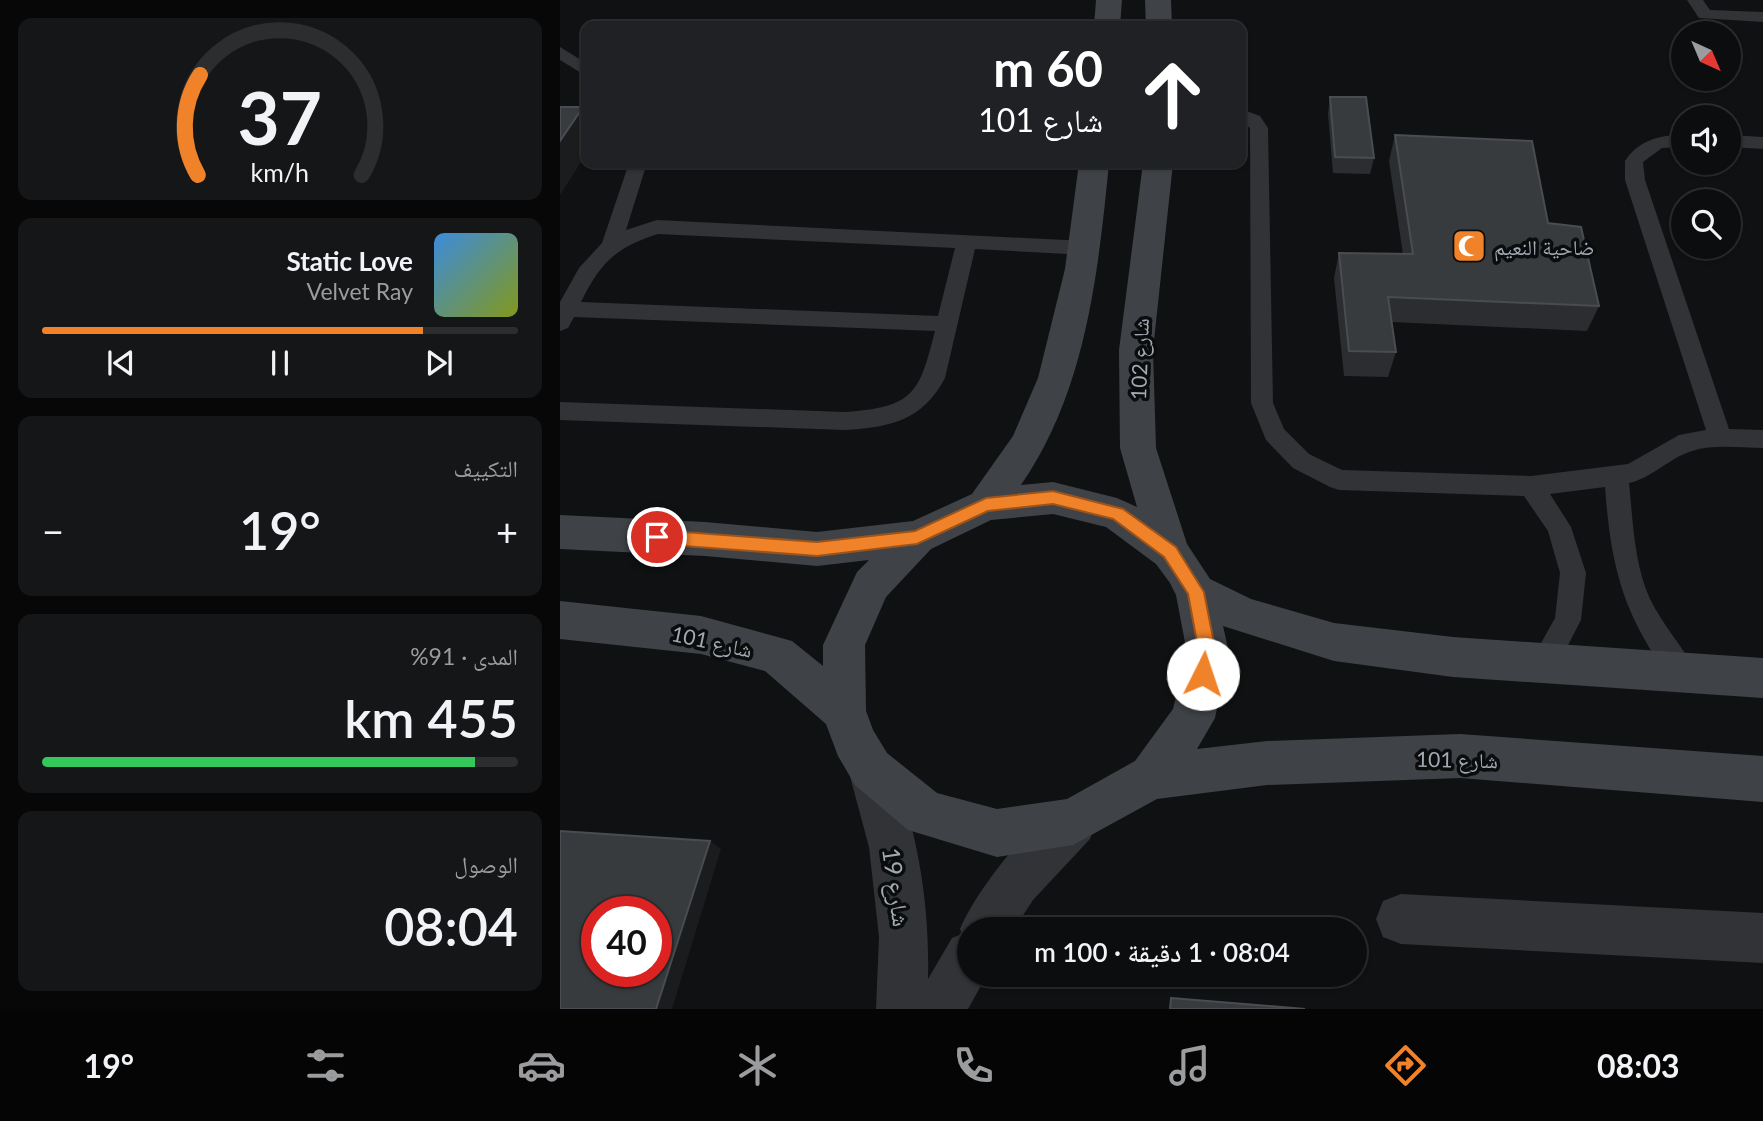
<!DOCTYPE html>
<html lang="ar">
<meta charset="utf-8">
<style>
body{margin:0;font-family:Lato,"Noto Naskh Arabic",sans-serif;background:#151617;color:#f1f3f6;direction:rtl;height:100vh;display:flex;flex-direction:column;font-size:26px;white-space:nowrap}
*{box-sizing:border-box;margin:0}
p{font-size:23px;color:#9a9c9e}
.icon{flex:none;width:38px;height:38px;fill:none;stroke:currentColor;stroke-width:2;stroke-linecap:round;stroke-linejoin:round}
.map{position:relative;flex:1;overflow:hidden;direction:ltr}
.side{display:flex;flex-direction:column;gap:18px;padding:18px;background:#070708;width:560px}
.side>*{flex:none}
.banner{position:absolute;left:21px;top:21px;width:665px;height:147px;border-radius:14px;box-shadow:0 2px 5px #0004,0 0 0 2px #2c2d2e;direction:rtl;background:#202124;color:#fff;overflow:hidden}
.needle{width:46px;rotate:136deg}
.tools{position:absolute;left:1111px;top:21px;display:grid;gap:14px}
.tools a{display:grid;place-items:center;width:70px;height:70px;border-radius:50%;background:#0c0d0e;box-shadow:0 2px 5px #0004,0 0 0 2px #2c2d2e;font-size:35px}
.speed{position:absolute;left:21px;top:896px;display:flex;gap:14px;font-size:35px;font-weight:700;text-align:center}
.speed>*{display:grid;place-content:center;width:91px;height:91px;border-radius:50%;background:#0c0d0e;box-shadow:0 2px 5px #0004,0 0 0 2px #2c2d2e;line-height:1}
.speed .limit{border:10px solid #d22;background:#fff;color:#111}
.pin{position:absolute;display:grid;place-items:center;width:60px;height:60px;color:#fff;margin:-30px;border:4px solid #fff;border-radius:50%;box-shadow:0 2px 7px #0007}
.me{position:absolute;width:77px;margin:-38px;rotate:4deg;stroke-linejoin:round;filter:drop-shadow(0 0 5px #0008)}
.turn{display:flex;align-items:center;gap:24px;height:147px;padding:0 28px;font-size:32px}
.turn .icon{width:91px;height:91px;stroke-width:2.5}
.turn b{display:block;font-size:49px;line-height:60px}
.big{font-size:52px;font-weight:600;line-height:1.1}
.side .widget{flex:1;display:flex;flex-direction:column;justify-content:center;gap:10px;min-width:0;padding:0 24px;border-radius:14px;background:#151617}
.side .dial{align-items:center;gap:0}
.dial svg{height:182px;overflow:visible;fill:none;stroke:#2c2d2e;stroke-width:7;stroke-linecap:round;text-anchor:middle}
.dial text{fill:#f1f3f6;stroke:none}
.song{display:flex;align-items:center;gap:21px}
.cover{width:84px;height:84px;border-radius:10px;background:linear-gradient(135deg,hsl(210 70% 55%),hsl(70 70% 35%))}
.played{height:7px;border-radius:4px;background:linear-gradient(90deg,#f08229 80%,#2c2d2e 80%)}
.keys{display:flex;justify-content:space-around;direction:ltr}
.heat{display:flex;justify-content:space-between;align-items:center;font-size:38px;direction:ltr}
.charge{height:10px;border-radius:5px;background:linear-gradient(90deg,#34c759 91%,#2c2d2e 0)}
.trip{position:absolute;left:397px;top:917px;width:410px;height:70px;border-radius:35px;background:#0c0d0e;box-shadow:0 2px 5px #0004,0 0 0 2px #2c2d2e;font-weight:600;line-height:70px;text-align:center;direction:rtl}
.dock{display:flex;height:112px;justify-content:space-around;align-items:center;background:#050506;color:#9a9c9e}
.dock .icon{width:49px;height:49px}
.dock .on{color:#f08229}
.dock b{font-size:32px;color:#f1f3f6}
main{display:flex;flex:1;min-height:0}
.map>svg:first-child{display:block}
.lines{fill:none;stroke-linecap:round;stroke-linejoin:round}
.lane{fill:#313337;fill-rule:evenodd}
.street{fill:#313337;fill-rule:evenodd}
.secondary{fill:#3f4347;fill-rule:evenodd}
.wall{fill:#2c2d30}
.shaded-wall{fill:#1b1c1e}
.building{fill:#383b3e;stroke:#494c50;stroke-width:2;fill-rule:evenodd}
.route{fill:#f08229;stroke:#9c541b;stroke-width:2}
.labels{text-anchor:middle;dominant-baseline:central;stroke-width:7;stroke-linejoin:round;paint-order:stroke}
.poi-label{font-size:21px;fill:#a1aab2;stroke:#0b0c0d;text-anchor:start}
.street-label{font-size:21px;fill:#a1aab2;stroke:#0b0c0d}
.near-street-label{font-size:24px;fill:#a1aab2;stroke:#0b0c0d}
</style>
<main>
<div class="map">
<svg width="1203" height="1009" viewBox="0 0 1203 1009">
<rect width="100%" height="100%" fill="#101112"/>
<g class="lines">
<path class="lane" d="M1127 0H1143L1150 10 1203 12V22L1139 18Z
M0 47 26 63V76L0 60Z
M681 109 700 116 708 128 713 403 724 429 749 454 782 470 971 476 1068 464 1119 435 1146 430 1065 180V161C1079 140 1099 135 1124 135V147L1102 148 1083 162 1085 180 1169 429 1203 430V448C1181 448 1154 444 1132 451 1109 458 1092 478 1069 483 1073 521 1074 564 1090 599 1103 626 1124 647 1136 673L1132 682 1122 686C1108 680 1102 667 1094 655 1058 599 1050 552 1045 487L990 494 1011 527 1026 573 1021 620 994 672 984 676 974 672 970 663 995 618 1000 573 988 531 964 496 779 490 770 487 733 468 706 440 691 403 690 128 681 121Z
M1169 135 1203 137V149L1169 147Z
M69 163H87L66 230 97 220 525 241 532 243 535 248 532 253 525 255 415 249 385 378C362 421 331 427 285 430L0 420V402L285 412C354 407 359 394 375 331L14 317 8 328 0 331V302L19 268 42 243ZM98 234 395 248 378 316 21 302C40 263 56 247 98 234Z"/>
<path class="street" d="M311 747 327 753C357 824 370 903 368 979L392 938 402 934 400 929C417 889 474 815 513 799L530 805 536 822 530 839 473 900 454 929H410V975H427L408 1009H316L319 937 309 847 288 769 295 753Z
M841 894 1203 913V963L841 944 823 937 816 919 823 901Z"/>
<path class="secondary" d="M536 0H562L560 26H534Z
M585 0H611L612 26H586Z
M519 163H549C538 274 526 391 461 485L493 482 557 498 577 507 560 448 559 350 583 163H613L593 350 596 448 627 544 650 579 691 599 774 623 893 637 1203 658V698L893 677 774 661 663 626 669 653 655 718 637 749 707 741 900 734 1203 756V802L900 778 707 785 597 799 513 845 437 857 348 830 295 785 278 756 266 724 205 671 141 654 0 639V601L141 616 232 641 263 666V645L297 572 309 560 257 566 145 556 0 549V515L145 522 257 532 353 521 412 494 453 436 478 378 505 269ZM493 514 546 527 596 564 610 583 616 595 627 653 613 709 575 761 507 799 437 809 377 793 327 753 313 730 306 711 305 645 326 597 371 549 431 520Z"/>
</g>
<path class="wall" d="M770 97 814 158 810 174 773 173 768 114Z
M835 135 988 223 1039 306 1027 331 832 322 836 352 828 377 784 376 774 278 779 253 843 254 829 161Z"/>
<path class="shaded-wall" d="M23 107 26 114V154L0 195V141Z
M150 841 161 849 112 1009H96Z"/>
<path class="building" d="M770 97H806L814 158 775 157Z
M0 107H23L0 141Z
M835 135 972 141 988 223 1021 227 1039 306 828 297 836 352 789 351 779 253 853 254Z
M0 831 150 841 96 1009H0ZM37 912H96V971H37Z
M611 998 745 1009H610Z"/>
<path class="route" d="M493 491 563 509 616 547 644 592 656 653 649 680 643 683 637 680 634 674 639 653 628 594 604 557 553 519 493 504 428 511 357 544 257 556 97 544 91 542 88 537 91 532 97 530 257 542 355 531 426 498Z"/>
<defs>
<symbol id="mosque-square" viewBox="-11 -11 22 22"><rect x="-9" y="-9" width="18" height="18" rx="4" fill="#f08229" stroke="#0b0c0d"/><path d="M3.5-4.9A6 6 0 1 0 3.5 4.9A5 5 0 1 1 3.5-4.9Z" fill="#fff"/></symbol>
</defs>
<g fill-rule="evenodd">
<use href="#mosque-square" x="890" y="227" width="38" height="38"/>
</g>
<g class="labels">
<g class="poi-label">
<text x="934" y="246">ضاحية النعيم</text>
</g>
<g class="street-label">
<text transform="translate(579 359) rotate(-88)">شارع 102</text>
<text transform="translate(152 641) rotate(12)">شارع 101</text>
<text transform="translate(897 759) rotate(1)">شارع 101</text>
</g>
<g class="near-street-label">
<text transform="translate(337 887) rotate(82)">شارع 19</text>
</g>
</g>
</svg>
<div class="tools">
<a><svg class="needle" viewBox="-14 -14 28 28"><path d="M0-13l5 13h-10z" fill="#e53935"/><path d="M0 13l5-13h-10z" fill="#9a9c9e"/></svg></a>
<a><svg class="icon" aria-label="sound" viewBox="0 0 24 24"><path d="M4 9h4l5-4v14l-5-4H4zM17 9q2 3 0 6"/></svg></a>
<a><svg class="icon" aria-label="search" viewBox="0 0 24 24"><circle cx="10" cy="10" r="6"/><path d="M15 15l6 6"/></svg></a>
</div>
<div class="speed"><div class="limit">40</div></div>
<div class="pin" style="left:97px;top:537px;background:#d93025"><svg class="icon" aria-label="arrive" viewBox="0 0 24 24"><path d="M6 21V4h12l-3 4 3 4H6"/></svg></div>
<svg class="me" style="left:643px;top:674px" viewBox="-20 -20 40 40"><circle r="19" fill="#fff"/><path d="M0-13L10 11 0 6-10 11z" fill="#f08229"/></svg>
<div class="trip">08:04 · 1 دقيقة · 100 m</div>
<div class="banner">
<div class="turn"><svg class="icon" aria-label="ahead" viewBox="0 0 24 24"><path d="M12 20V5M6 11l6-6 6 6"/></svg><div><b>60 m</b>شارع 101</div></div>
</div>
</div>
<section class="side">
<div class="widget dial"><svg viewBox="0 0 100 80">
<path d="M14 69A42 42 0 1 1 86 69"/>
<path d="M14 69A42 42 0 0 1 15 25" stroke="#f08229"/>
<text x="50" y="56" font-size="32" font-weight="700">37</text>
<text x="50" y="72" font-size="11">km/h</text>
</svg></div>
<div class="widget">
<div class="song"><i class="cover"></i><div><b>Static Love</b><p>Velvet Ray</p></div></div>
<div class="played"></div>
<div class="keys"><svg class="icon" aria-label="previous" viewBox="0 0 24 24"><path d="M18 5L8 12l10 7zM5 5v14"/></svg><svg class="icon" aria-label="pause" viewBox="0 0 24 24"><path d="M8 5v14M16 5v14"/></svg><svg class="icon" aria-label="next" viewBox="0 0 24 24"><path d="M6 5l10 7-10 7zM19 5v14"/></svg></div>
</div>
<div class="widget"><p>التكييف</p>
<div class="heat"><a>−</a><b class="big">19°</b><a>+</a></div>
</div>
<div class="widget"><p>المدى · 91%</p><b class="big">455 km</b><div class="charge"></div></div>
<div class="widget"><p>الوصول</p><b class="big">08:04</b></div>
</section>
</main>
<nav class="dock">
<b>08:03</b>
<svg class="icon on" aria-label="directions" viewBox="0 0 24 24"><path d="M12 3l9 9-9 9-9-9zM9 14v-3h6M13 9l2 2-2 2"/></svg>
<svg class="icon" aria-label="music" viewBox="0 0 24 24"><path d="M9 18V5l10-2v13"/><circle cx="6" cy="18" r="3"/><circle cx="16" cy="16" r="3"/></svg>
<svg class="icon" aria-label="phone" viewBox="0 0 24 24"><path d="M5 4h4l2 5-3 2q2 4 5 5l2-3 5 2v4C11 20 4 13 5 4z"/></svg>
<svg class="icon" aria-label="climate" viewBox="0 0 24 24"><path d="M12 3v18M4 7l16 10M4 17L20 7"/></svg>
<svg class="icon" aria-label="car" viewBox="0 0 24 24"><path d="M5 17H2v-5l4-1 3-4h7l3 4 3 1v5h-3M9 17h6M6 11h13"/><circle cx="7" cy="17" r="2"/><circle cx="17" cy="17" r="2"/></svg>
<svg class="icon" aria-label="filters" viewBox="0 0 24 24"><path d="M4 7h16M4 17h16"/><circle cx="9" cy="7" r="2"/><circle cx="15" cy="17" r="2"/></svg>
<b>19°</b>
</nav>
